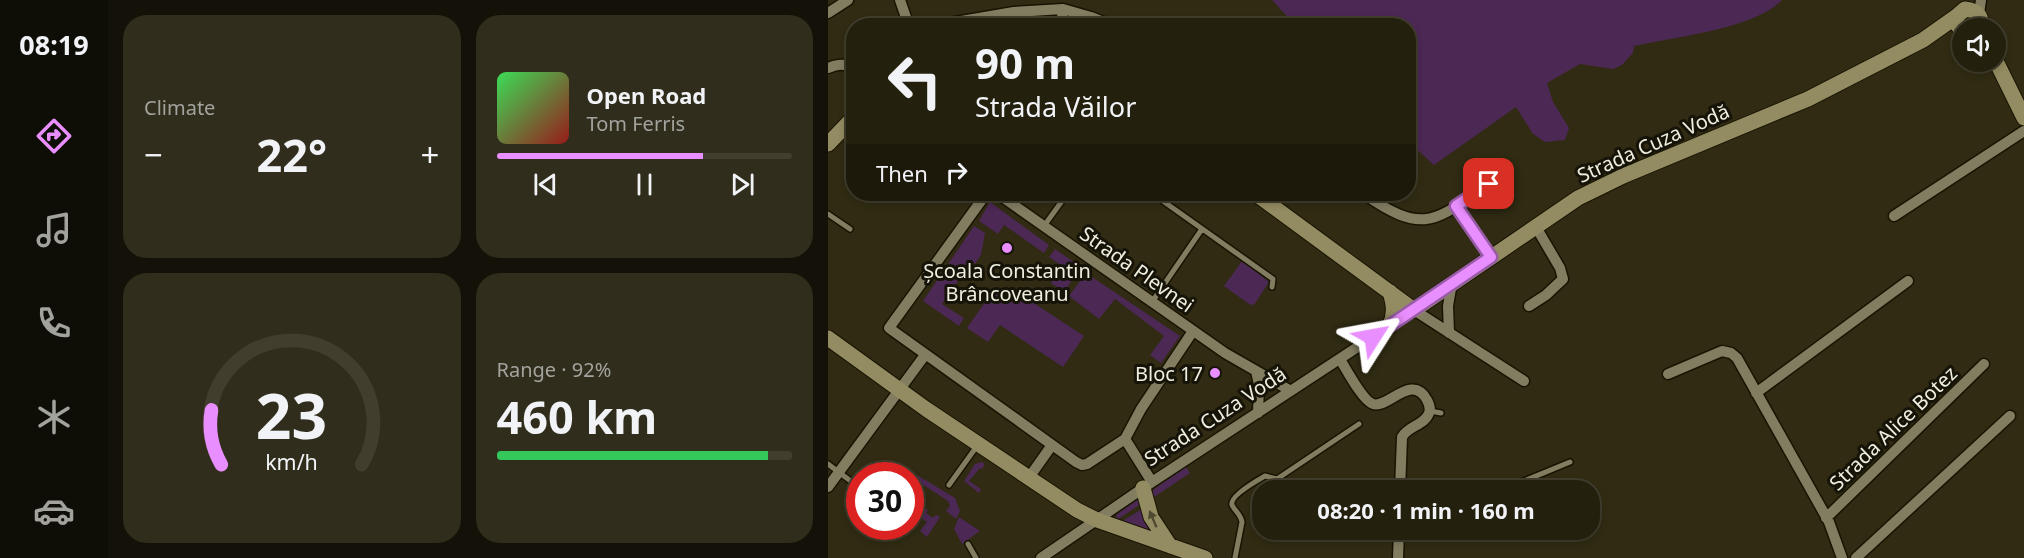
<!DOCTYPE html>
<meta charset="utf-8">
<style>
body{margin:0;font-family:"Noto Sans",sans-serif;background:#302d1c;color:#f1f3f6;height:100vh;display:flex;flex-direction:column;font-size:22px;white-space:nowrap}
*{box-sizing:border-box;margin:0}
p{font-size:20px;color:#a3a39e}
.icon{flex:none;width:33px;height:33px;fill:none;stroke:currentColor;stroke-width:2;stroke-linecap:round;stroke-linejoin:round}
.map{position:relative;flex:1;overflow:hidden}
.side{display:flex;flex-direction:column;gap:15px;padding:15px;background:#141208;width:720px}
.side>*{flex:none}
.hud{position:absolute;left:18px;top:18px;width:570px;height:183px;border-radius:24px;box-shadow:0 3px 9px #0003,0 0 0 2px #413e2e;background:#24200e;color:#f1f3f6;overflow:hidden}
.buttons{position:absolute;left:1124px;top:18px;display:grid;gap:12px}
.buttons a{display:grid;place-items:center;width:54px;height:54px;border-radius:50%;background:#24200e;box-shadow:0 3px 9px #0003,0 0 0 2px #413e2e;font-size:30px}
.speed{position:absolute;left:18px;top:462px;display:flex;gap:12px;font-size:30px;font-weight:700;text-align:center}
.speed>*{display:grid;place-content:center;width:78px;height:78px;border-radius:50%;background:#24200e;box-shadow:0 3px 9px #0003,0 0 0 2px #413e2e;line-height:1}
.speed .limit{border:9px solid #d22;background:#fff;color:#111}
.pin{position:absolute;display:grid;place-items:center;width:51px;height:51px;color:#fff;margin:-26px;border-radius:12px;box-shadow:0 3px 9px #0006}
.me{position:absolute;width:66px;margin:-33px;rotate:56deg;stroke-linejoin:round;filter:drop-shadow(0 0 4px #0008)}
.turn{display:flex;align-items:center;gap:21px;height:126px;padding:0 30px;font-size:27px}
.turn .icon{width:78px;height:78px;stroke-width:2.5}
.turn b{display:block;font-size:42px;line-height:51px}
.then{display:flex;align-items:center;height:57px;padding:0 30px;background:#0003;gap:12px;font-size:22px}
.big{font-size:45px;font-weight:700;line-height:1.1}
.side .widget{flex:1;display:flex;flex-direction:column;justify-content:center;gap:9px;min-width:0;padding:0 21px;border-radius:24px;background:#302d1c}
.side .dial{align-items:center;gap:0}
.dial svg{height:156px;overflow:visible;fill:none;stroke:#413e2e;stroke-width:7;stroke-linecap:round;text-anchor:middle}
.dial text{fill:#f1f3f6;stroke:none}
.song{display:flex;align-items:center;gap:18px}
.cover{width:72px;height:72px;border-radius:9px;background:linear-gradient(135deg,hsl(130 70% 55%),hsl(0 70% 35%))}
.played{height:6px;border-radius:3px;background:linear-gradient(90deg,#e98efe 70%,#413e2e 70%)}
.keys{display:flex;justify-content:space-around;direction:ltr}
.heat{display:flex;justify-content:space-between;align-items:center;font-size:33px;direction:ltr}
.charge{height:9px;border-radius:4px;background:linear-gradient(90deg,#34c759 92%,#413e2e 0)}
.side .tiles{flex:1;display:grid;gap:15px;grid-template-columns:repeat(2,1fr)}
.trip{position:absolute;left:424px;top:480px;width:348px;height:60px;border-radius:24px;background:#24200e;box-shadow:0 3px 9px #0003,0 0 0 2px #413e2e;font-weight:700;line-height:60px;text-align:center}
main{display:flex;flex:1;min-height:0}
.tabs{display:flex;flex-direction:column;width:108px;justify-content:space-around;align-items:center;background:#0e0d06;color:#a3a39e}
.tabs .icon{width:42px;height:42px}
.tabs .on{color:#e98efe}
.tabs b{font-size:27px;color:#f1f3f6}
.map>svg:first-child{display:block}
.green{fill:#4c2855}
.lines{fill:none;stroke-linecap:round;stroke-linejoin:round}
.lane-casing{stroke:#181400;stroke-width:8}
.street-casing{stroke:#181400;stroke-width:13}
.secondary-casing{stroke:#181400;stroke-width:17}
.lane{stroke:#827d61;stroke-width:5}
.street{stroke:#827d61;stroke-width:10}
.secondary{stroke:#938b61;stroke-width:15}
.oneway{fill:#4e4a31}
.route-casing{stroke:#975ca5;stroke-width:15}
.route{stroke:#e98efe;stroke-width:10}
.poi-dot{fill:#e98efe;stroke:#161409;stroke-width:2}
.labels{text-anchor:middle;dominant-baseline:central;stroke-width:6;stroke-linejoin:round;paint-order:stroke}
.street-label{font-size:20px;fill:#f0eedf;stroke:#161409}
.poi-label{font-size:20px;fill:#f0eedf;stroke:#161409}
</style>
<main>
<nav class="tabs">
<b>08:19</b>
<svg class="icon on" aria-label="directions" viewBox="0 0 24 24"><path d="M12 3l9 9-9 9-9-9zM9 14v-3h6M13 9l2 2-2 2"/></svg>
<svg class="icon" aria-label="music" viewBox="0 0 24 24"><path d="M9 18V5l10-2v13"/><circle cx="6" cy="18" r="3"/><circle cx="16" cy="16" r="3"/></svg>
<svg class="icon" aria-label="phone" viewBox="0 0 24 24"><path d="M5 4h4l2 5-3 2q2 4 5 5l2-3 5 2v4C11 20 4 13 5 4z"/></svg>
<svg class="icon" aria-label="climate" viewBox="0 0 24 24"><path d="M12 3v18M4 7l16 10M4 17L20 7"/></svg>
<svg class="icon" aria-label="car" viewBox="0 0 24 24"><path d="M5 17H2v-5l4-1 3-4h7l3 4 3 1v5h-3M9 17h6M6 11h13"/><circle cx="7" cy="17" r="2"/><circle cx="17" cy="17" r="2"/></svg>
</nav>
<section class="side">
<div class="tiles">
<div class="widget"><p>Climate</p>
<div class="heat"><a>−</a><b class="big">22°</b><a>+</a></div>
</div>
<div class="widget">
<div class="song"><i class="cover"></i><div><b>Open Road</b><p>Tom Ferris</p></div></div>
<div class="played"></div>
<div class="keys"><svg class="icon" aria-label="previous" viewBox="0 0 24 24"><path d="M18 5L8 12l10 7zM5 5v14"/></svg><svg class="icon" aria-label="pause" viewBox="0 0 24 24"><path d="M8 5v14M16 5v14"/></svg><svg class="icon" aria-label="next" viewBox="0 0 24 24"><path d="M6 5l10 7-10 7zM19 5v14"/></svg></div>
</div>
<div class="widget dial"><svg viewBox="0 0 100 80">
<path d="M14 69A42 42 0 1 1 86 69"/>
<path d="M14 69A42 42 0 0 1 9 41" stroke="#e98efe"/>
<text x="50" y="56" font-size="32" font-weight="700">23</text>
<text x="50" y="72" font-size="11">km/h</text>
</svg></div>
<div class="widget"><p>Range · 92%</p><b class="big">460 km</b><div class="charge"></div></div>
</div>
</section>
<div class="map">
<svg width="1196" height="558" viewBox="0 0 1196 558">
<rect width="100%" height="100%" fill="#302b12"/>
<path class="green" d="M444 0H954C926 29 846 37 806 46L805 53 794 65 785 69 752 64 719 83 725 102 741 128 737 140 717 142 705 134 688 107 606 165 581 142 580 26 467 25Z
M162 202 221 245 216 253 176 225 170 234 151 221Z
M146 226 157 233 153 255 147 264 143 262 114 304 136 318 131 326 95 301Z
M227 249 253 267 236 292 223 283 234 266 221 257Z
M414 261 441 282 426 305 421 304 396 286Z
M258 273 352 336 333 363 322 355 336 336 287 299 271 319 241 296Z
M166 289 186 303 192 294 256 336 235 367 172 325 160 342 139 328Z
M154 462 157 464 154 469 152 468 141 481 153 489 151 493 136 481 147 464Z
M358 467 362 473 326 497 323 493 325 490Z
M89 475 127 498 132 511 128 519 118 511 122 506 120 501 86 479 83 484Z
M312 498 314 503 289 520 288 518 289 514Z
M83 500 100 510 98 513 105 518 108 515 112 517 99 537 92 531 99 522 83 510Z
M314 509 321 531 291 523Z
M131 517 152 531 134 544 126 529Z"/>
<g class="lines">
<defs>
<path id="lane" d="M325 194 445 279 444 287
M0 214 22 229
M216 226 239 194
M324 302 374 229
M602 411 613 413
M0 464 32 488
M121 485 149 446
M674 490 742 462
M140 544 148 558
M407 558 414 522C413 515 407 511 404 505 401 496 430 480 437 476L449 479 531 424"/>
<path id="street" d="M72 0 81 26
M0 13 20 0
M1151 14 1153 0
M104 26 186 12 235 9 263 17 285 26
M233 26 235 9
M0 68C10 64 16 63 26 69
M158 194 61 328 248 462 254 465 259 464 297 439 313 409 365 331
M170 194 397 353 463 391
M536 194C596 236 607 221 661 184
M628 206 663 257
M1066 216 1196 131
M701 306 718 295 735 279 732 268 708 227
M621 333 620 306 624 283
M512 359C518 369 535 401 545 404 560 409 584 372 599 400 601 404 603 408 601 413 597 425 580 426 574 437L572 490
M428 371 431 385 430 413
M840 374 894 351 903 353 909 358 1001 522 1014 558
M928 393 1080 281
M297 439 324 482
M200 479 224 445
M0 487 97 355
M998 518 1156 364
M213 558 324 482 586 310 696 381
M570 558 571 530
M1028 558 1182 416"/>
<path id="secondary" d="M1134 31 1128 23 1129 16 1137 9C1149 10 1156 17 1151 28
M1167 59 1196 118
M0 144 26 117
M428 194 586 310 750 198 795 176 980 99 1095 40 1129 16
M562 326C567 313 566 305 562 292
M0 338 98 409 249 510 269 520 377 558
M315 488 323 517 342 546"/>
</defs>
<use href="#lane" class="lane-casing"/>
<use href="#street" class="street-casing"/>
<use href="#secondary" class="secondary-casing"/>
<use href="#lane" class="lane"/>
<use href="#street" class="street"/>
<use href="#secondary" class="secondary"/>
</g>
<defs><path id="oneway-solid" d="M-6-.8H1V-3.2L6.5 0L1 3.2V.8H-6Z" transform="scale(1.5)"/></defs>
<use class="oneway" href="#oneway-solid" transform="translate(325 519) rotate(-113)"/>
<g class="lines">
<defs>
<path id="route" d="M545 337 663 257 628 206 661 184"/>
</defs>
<use href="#route" class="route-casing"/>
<use href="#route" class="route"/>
</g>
<g class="poi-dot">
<circle cx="179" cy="248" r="6"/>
<circle cx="387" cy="373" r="6"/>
</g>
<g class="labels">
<g class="street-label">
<text transform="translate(825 143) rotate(-24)">Strada Cuza Vodă</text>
<text transform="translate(309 269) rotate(35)">Strada Plevnei</text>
<text transform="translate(387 416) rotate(-33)">Strada Cuza Vodă</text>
<text transform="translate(1065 428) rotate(-44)">Strada Alice Botez</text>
</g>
<g class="poi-label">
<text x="179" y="270">Școala Constantin<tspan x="179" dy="23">Brâncoveanu</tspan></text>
<text x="375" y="373" text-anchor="end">Bloc 17</text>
</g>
</g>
</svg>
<div class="buttons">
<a><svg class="icon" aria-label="sound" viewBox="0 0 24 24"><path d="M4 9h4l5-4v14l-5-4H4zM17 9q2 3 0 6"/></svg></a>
</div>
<div class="speed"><div class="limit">30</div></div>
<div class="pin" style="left:661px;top:184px;background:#d93025"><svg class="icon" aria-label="arrive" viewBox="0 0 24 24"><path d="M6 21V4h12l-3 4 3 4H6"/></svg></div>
<svg class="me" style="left:545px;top:337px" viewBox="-20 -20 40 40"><path d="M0-17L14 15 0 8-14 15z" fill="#e98efe" stroke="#fff" stroke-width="4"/></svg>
<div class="trip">08:20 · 1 min · 160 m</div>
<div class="hud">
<div class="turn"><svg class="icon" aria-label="left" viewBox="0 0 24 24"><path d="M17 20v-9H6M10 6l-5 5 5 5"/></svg><div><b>90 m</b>Strada Văilor</div></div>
<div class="then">Then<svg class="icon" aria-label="right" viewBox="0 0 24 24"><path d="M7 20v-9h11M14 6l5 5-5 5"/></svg></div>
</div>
</div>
</main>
